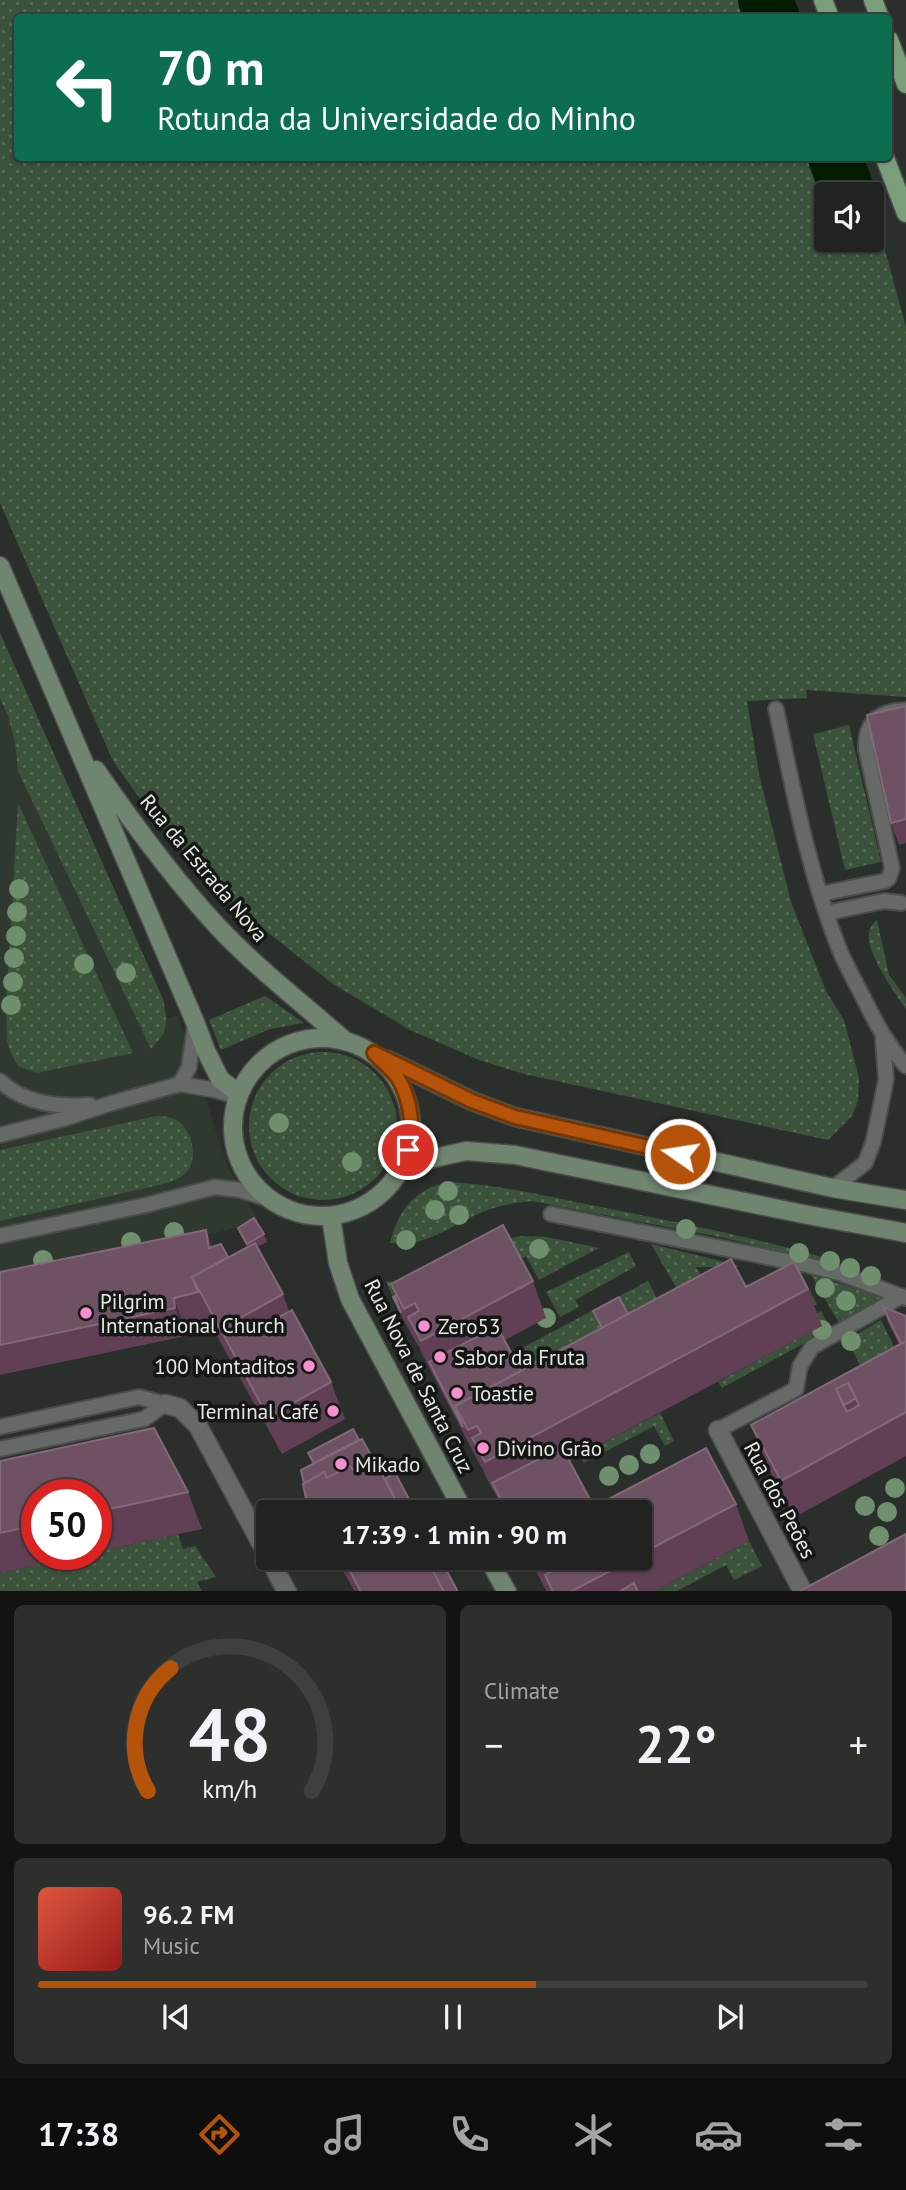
<!DOCTYPE html>
<meta charset="utf-8">
<style>
body{margin:0;font-family:"PT Sans",sans-serif;background:#2d2f2d;color:#f1f3f6;height:100vh;display:flex;flex-direction:column;font-size:26px;white-space:nowrap}
*{box-sizing:border-box;margin:0}
p{font-size:23px;color:#a2a4a5}
.icon{flex:none;width:38px;height:38px;fill:none;stroke:currentColor;stroke-width:2;stroke-linecap:round;stroke-linejoin:round}
.map{position:relative;height:1591px;overflow:hidden}
.side{display:flex;flex-direction:column;gap:14px;padding:14px;background:#121312;flex:1}
.side>*{flex:none}
.banner{position:absolute;left:14px;top:14px;width:878px;height:147px;border-radius:7px;box-shadow:0 2px 5px #0004,0 0 0 2px #3d403e;background:#0b6e4f;color:#fff;overflow:hidden}
.tools{position:absolute;left:814px;top:182px;display:grid;gap:14px}
.tools a{display:grid;place-items:center;width:70px;height:70px;border-radius:7px;background:#202320;box-shadow:0 2px 5px #0004,0 0 0 2px #3d403e;font-size:35px}
.speed{position:absolute;left:21px;top:1479px;display:flex;gap:14px;font-size:35px;font-weight:700;text-align:center}
.speed>*{display:grid;place-content:center;width:91px;height:91px;border-radius:50%;background:#202320;box-shadow:0 2px 5px #0004,0 0 0 2px #3d403e;line-height:1}
.speed .limit{border:10px solid #d22;background:#fff;color:#111}
.pin{position:absolute;display:grid;place-items:center;width:60px;height:60px;color:#fff;margin:-30px;border:4px solid #fff;border-radius:50%;box-shadow:0 2px 7px #0007}
.me{position:absolute;width:77px;margin:-38px;rotate:283deg;stroke-linejoin:round;filter:drop-shadow(0 0 5px #0008)}
.turn{display:flex;align-items:center;gap:24px;height:147px;padding:0 28px;font-size:32px}
.turn .icon{width:91px;height:91px;stroke-width:2.5}
.turn b{display:block;font-size:49px;line-height:60px}
.big{font-size:52px;font-weight:800;line-height:1.1}
.side .tile{flex:1;display:flex;flex-direction:column;justify-content:center;gap:10px;min-width:0;padding:0 24px;border-radius:10px;background:#2d2f2d}
.side .dial{align-items:center;gap:0}
.dial svg{height:182px;overflow:visible;fill:none;stroke:#3d403e;stroke-width:7;stroke-linecap:round;text-anchor:middle}
.dial text{fill:#f1f3f6;stroke:none}
.song{display:flex;align-items:center;gap:21px}
.cover{width:84px;height:84px;border-radius:10px;background:linear-gradient(135deg,hsl(10 70% 55%),hsl(0 70% 35%))}
.played{height:7px;border-radius:4px;background:linear-gradient(90deg,#b45309 60%,#3d403e 60%)}
.keys{display:flex;justify-content:space-around;direction:ltr}
.heat{display:flex;justify-content:space-between;align-items:center;font-size:38px;direction:ltr}
.side .tiles{flex:1;display:grid;gap:14px;grid-template-columns:1fr 1fr}
.tile:last-child{grid-column:span 2}
.trip{position:absolute;left:256px;top:1500px;width:396px;height:70px;border-radius:7px;background:#202320;box-shadow:0 2px 5px #0004,0 0 0 2px #3d403e;font-weight:800;line-height:70px;text-align:center}
.dock{display:flex;height:112px;justify-content:space-around;align-items:center;background:#0d0e0d;color:#a2a4a5}
.dock .icon{width:49px;height:49px}
.dock .selected{color:#b45309}
.dock b{font-size:32px;color:#f1f3f6}
.map>svg:first-child{display:block}
.built{fill:#303930}
.grass{fill:url(#grass-dots)}
.lines{fill:none;stroke-linecap:round;stroke-linejoin:round}
.river{stroke:#011e03;stroke-width:54}
.lane-casing{stroke:#4a4d4a;stroke-width:18}
.street-casing{stroke:#4a4d4a;stroke-width:21}
.secondary-casing{stroke:#4a4d4a;stroke-width:21}
.primary-casing{stroke:#4a4d4a;stroke-width:21}
.lane{stroke:#666a66;stroke-width:14}
.street{stroke:#666a66;stroke-width:18}
.secondary{stroke:#708570;stroke-width:18}
.primary{stroke:#7b9f7b;stroke-width:18}
.tree{fill:#6f8f6f}
.wall{fill:#613f54}
.shaded-wall{fill:#45313d}
.building{fill:#6f5164;stroke:#826978;stroke-width:2;fill-rule:evenodd}
.route-casing{stroke:#753606;stroke-width:18}
.route{stroke:#b45309;stroke-width:12}
.poi-dot{fill:#f690cf;stroke:#151715;stroke-width:2.5}
.labels{text-anchor:middle;dominant-baseline:central;stroke-width:7;stroke-linejoin:round;paint-order:stroke}
.street-label{font-size:21px;fill:#e5e8e5;stroke:#151715}
.poi-label{font-size:21px;fill:#e5e8e5;stroke:#151715;text-anchor:start}
</style>
<div class="map">
<svg width="906" height="1592" viewBox="0 0 906 1592">
<defs>
<pattern id="grass-dots" width="8" height="8" patternUnits="userSpaceOnUse" patternTransform="scale(1.75)"><rect width="8" height="8" fill="#3b523b"/><path d="M2 2h.1M6 6h.1" fill="none" stroke="#576b57" stroke-width="1.8" stroke-linecap="round"/></pattern>
</defs>
<rect width="100%" height="100%" fill="#2b2f2b"/>
<path class="built" d="M0 633 163 999 167 1018 178 1015 226 1162 238 1188 259 1221 212 1234 0 1280Z"/>
<path class="grass" d="M0 0H794L802 17 18 18V158H859L869 194H826V240H872V203L906 327V697L806 690 807 698 747 701 759 774 791 902 826 991 844 1020 859 1078 858 1101 852 1116 828 1140 524 1074 479 1060 410 1030 333 984 256 923 208 880 150 813 113 761 0 503Z
M0 633 163 999C168 1023 169 1031 151 1049L18 771 15 742 8 716 0 698Z
M849 725 881 862 845 870 813 734Z
M18 803 133 1053 37 1073 18 1066 11 1053 7 1041 6 1006Z
M877 920 889 975 906 998V1009C895 993 866 953 869 934 869 928 873 924 877 920Z
M265 996 304 1023 270 1029 221 1050 209 1020Z
M249 1126a74 74 0 1 1 148 0a74 74 0 1 1-148 0Z
M157 1116C164 1116 172 1117 178 1121 191 1130 197 1153 190 1167 186 1175 176 1180 168 1183L0 1221V1150Z
M447 1182C498 1184 551 1197 601 1207 675 1222 749 1236 822 1257L820 1261 725 1238 532 1201C514 1203 499 1205 483 1212 451 1225 426 1248 390 1243 399 1209 413 1191 447 1182Z
M522 1236 547 1237 599 1248 539 1280 526 1256 434 1306 425 1289 396 1305 386 1281 403 1283 507 1239Z
M651 1244 737 1265 738 1267H696L704 1282 789 1288 799 1271 817 1304 812 1307 696 1322Z
M629 1252 636 1266 575 1300 579 1307 560 1317 546 1292Z
M811 1275 883 1297 839 1323Z
M648 1281 675 1333 549 1400 522 1348Z
M821 1311 830 1329 722 1388 718 1382 821 1326 816 1314Z
M881 1320 906 1371 873 1390 847 1340Z
M660 1413 674 1441 665 1446 654 1426 584 1463 580 1455Z
M178 1534 183 1549 195 1546 216 1577 197 1582 202 1591 0 1592V1573L86 1554H96V1552Z
M749 1541 762 1566 734 1580 726 1565 677 1591 653 1592Z"/>
<g class="lines">
<path class="river" d="M765 0 773 18
M835 158 849 194"/>
<defs>
<path id="lane" d="M776 709C793 788 808 870 838 946 845 964 855 981 864 999 876 1023 888 1046 906 1066
M820 894 885 881 889 878 892 868 866 749C865 721 880 711 906 710
M826 913 884 901 901 903
M0 1081C24 1104 58 1107 90 1105
M180 1084 189 1067 195 1025
M0 1135 63 1119 112 1103 180 1084 215 1090 238 1097
M833 1188 865 1163 873 1143 886 1080 883 1040
M551 1214 807 1265 839 1273 906 1298
M0 1236 146 1205 215 1187 240 1190 268 1199
M0 1427 139 1397 165 1404 144 1419 0 1449
M718 1430 796 1389 800 1366 812 1347 902 1296"/>
<path id="street" d="M165 1404 180 1408 198 1426 268 1556
M718 1430 803 1592
M269 1558 287 1592"/>
<path id="secondary" d="M0 566 195 1022 206 1051 220 1079 239 1094
M96 770C134 825 174 880 220 929 258 969 302 1003 343 1039
M233 1127a89 89 0 1 1 178 0a89 89 0 1 1-178 0Z
M388 1060 472 1101 515 1117 833 1188 906 1200
M403 1165 466 1151 515 1155 808 1215 906 1233
M331 1217 338 1263 350 1299 464 1512
M488 1558 507 1592"/>
<path id="primary" d="M823 0 830 18
M873 0 880 18
M889 40 906 84
M885 158 906 213"/>
</defs>
<use href="#lane" class="lane-casing"/>
<use href="#street" class="street-casing"/>
<use href="#secondary" class="secondary-casing"/>
<use href="#primary" class="primary-casing"/>
<use href="#lane" class="lane"/>
<use href="#street" class="street"/>
<use href="#secondary" class="secondary"/>
<use href="#primary" class="primary"/>
</g>
<g class="tree">
<circle cx="19" cy="889" r="10"/>
<circle cx="17" cy="912" r="10"/>
<circle cx="16" cy="936" r="10"/>
<circle cx="14" cy="958" r="10"/>
<circle cx="84" cy="964" r="10"/>
<circle cx="126" cy="973" r="10"/>
<circle cx="13" cy="982" r="10"/>
<circle cx="11" cy="1005" r="10"/>
<circle cx="279" cy="1123" r="10"/>
<circle cx="352" cy="1162" r="10"/>
<circle cx="448" cy="1191" r="10"/>
<circle cx="435" cy="1210" r="10"/>
<circle cx="459" cy="1215" r="10"/>
<circle cx="686" cy="1229" r="10"/>
<circle cx="174" cy="1232" r="10"/>
<circle cx="406" cy="1240" r="10"/>
<circle cx="131" cy="1242" r="10"/>
<circle cx="539" cy="1249" r="10"/>
<circle cx="799" cy="1253" r="10"/>
<circle cx="43" cy="1260" r="10"/>
<circle cx="830" cy="1261" r="10"/>
<circle cx="850" cy="1268" r="10"/>
<circle cx="871" cy="1276" r="10"/>
<circle cx="825" cy="1288" r="10"/>
<circle cx="846" cy="1301" r="10"/>
<circle cx="546" cy="1318" r="10"/>
<circle cx="822" cy="1330" r="10"/>
<circle cx="851" cy="1341" r="10"/>
<circle cx="650" cy="1454" r="10"/>
<circle cx="629" cy="1465" r="10"/>
<circle cx="609" cy="1476" r="10"/>
<circle cx="895" cy="1488" r="10"/>
<circle cx="865" cy="1506" r="10"/>
<circle cx="887" cy="1512" r="10"/>
<circle cx="879" cy="1536" r="10"/>
</g>
<path class="wall" d="M906 706V843L899 845 891 823Z
M238 1228 264 1234 267 1242 257 1247 283 1294 289 1311 331 1382 345 1419 282 1454 208 1320 184 1326 186 1336 0 1375V1272L206 1230 212 1247 228 1257 247 1247 241 1236Z
M533 1281 546 1318 505 1340 521 1371 601 1328 593 1311 628 1314 746 1287 808 1289 822 1326 569 1461 594 1507 736 1504 749 1541 653 1592H547L529 1558H639V1512H505L485 1475 482 1467H481L422 1354 419 1346H418L404 1321 393 1297 395 1296 391 1284Z
M883 1307 906 1316V1456L795 1517 765 1462 751 1425 899 1344 888 1322Z
M359 1440 373 1459 385 1479 416 1512H309L308 1509 312 1464 308 1453Z
M0 1461 188 1492 202 1529 96 1552V1494H37V1554H87L0 1573Z
M336 1558H440L458 1592H355Z"/>
<path class="shaded-wall" d="M206 1230 216 1258 209 1248Z
M174 1298 184 1326 186 1336 175 1308Z"/>
<path class="building" d="M906 706V819L891 823 867 715Z
M254 1218 264 1234 247 1244 238 1228Z
M503 1225 533 1281 421 1341 408 1317 419 1311 415 1303 404 1309 391 1284Z
M206 1230 209 1248 221 1244 228 1257 192 1277 198 1292 174 1298 175 1308 0 1345V1272Z
M255 1243 283 1294 233 1322 242 1337 292 1310 331 1382 268 1417 192 1277Z
M731 1259 746 1287 794 1262 808 1289 485 1462 472 1438 481 1433 477 1426 468 1430 455 1406Z
M395 1296 401 1313 393 1297Z
M619 1297 628 1314 602 1328 593 1311Z
M883 1307 906 1316V1341L901 1344Z
M497 1326 521 1371 455 1406 463 1427 429 1362Z
M906 1341V1412L781 1481 751 1425ZM848 1383 859 1405 847 1412 836 1389Z
M848 1383 856 1398 844 1405 836 1389Z
M154 1428 188 1492 96 1512V1494H37V1525L0 1533V1461Z
M353 1429 359 1440 314 1463 308 1453Z
M362 1439 373 1459 353 1470 350 1466 327 1478 324 1472 304 1484 301 1470Z
M562 1447 594 1507 584 1512H508L492 1483Z
M706 1448 736 1504 639 1555V1512H584Z
M374 1459 402 1512H318L316 1508 308 1509 303 1484 324 1472 327 1478 350 1466 353 1470Z
M395 1473 416 1512H402L385 1479Z
M906 1534V1592H798Z
M343 1558H426L444 1592H361Z
M426 1558H440L458 1592H444Z
M535 1558H635L570 1592H553L545 1575 554 1570 550 1563 540 1567Z
M634 1583 638 1592H619Z"/>
<g class="lines">
<defs>
<path id="route" d="M408 1150C414 1126 411 1100 398 1078 392 1069 381 1061 374 1053L472 1101 515 1117 680 1154"/>
</defs>
<use href="#route" class="route-casing"/>
<use href="#route" class="route"/>
</g>
<g class="poi-dot">
<circle cx="86" cy="1313" r="7"/>
<circle cx="424" cy="1326" r="7"/>
<circle cx="440" cy="1357" r="7"/>
<circle cx="309" cy="1366" r="7"/>
<circle cx="457" cy="1393" r="7"/>
<circle cx="333" cy="1411" r="7"/>
<circle cx="483" cy="1448" r="7"/>
<circle cx="341" cy="1464" r="7"/>
</g>
<g class="labels">
<g class="street-label">
<text transform="translate(204 868) rotate(50)">Rua da Estrada Nova</text>
<text transform="translate(419 1376) rotate(63)">Rua Nova de Santa Cruz</text>
<text transform="translate(780 1500) rotate(62)">Rua dos Peões</text>
</g>
<g class="poi-label">
<text x="100" y="1301">Pilgrim<tspan x="100" dy="24">International Church</tspan></text>
<text x="438" y="1326">Zero53</text>
<text x="454" y="1357">Sabor da Fruta</text>
<text x="295" y="1366" text-anchor="end">100 Montaditos</text>
<text x="471" y="1393">Toastie</text>
<text x="319" y="1411" text-anchor="end">Terminal Café</text>
<text x="497" y="1448">Divino Grão</text>
<text x="355" y="1464">Mikado</text>
</g>
</g>
</svg>
<div class="tools">
<a><svg class="icon" aria-label="sound" viewBox="0 0 24 24"><path d="M4 9h4l5-4v14l-5-4H4zM17 9q2 3 0 6"/></svg></a>
</div>
<div class="speed"><div class="limit">50</div></div>
<div class="pin" style="left:408px;top:1150px;background:#d93025"><svg class="icon" aria-label="arrive" viewBox="0 0 24 24"><path d="M6 21V4h12l-3 4 3 4H6"/></svg></div>
<svg class="me" style="left:680px;top:1154px" viewBox="-20 -20 40 40"><circle r="17" fill="#b45309" stroke="#fff" stroke-width="3"/><path d="M0-11L8 9 0 5-8 9z" fill="#fff"/></svg>
<div class="trip">17:39 · 1 min · 90 m</div>
<div class="banner">
<div class="turn"><svg class="icon" aria-label="left" viewBox="0 0 24 24"><path d="M17 20v-9H6M10 6l-5 5 5 5"/></svg><div><b>70 m</b>Rotunda da Universidade do Minho</div></div>
</div>
</div>
<section class="side">
<div class="tiles">
<div class="tile dial"><svg viewBox="0 0 100 80">
<path d="M14 69A42 42 0 1 1 86 69"/>
<path d="M14 69A42 42 0 0 1 24 15" stroke="#b45309"/>
<text x="50" y="56" font-size="32" font-weight="700">48</text>
<text x="50" y="72" font-size="11">km/h</text>
</svg></div>
<div class="tile"><p>Climate</p>
<div class="heat"><a>−</a><b class="big">22°</b><a>+</a></div>
</div>
<div class="tile">
<div class="song"><i class="cover"></i><div><b>96.2 FM</b><p>Music</p></div></div>
<div class="played"></div>
<div class="keys"><svg class="icon" aria-label="previous" viewBox="0 0 24 24"><path d="M18 5L8 12l10 7zM5 5v14"/></svg><svg class="icon" aria-label="pause" viewBox="0 0 24 24"><path d="M8 5v14M16 5v14"/></svg><svg class="icon" aria-label="next" viewBox="0 0 24 24"><path d="M6 5l10 7-10 7zM19 5v14"/></svg></div>
</div>
</div>
</section>
<nav class="dock">
<b>17:38</b>
<svg class="icon selected" aria-label="directions" viewBox="0 0 24 24"><path d="M12 3l9 9-9 9-9-9zM9 14v-3h6M13 9l2 2-2 2"/></svg>
<svg class="icon" aria-label="music" viewBox="0 0 24 24"><path d="M9 18V5l10-2v13"/><circle cx="6" cy="18" r="3"/><circle cx="16" cy="16" r="3"/></svg>
<svg class="icon" aria-label="phone" viewBox="0 0 24 24"><path d="M5 4h4l2 5-3 2q2 4 5 5l2-3 5 2v4C11 20 4 13 5 4z"/></svg>
<svg class="icon" aria-label="climate" viewBox="0 0 24 24"><path d="M12 3v18M4 7l16 10M4 17L20 7"/></svg>
<svg class="icon" aria-label="car" viewBox="0 0 24 24"><path d="M5 17H2v-5l4-1 3-4h7l3 4 3 1v5h-3M9 17h6M6 11h13"/><circle cx="7" cy="17" r="2"/><circle cx="17" cy="17" r="2"/></svg>
<svg class="icon" aria-label="filters" viewBox="0 0 24 24"><path d="M4 7h16M4 17h16"/><circle cx="9" cy="7" r="2"/><circle cx="15" cy="17" r="2"/></svg>
</nav>
